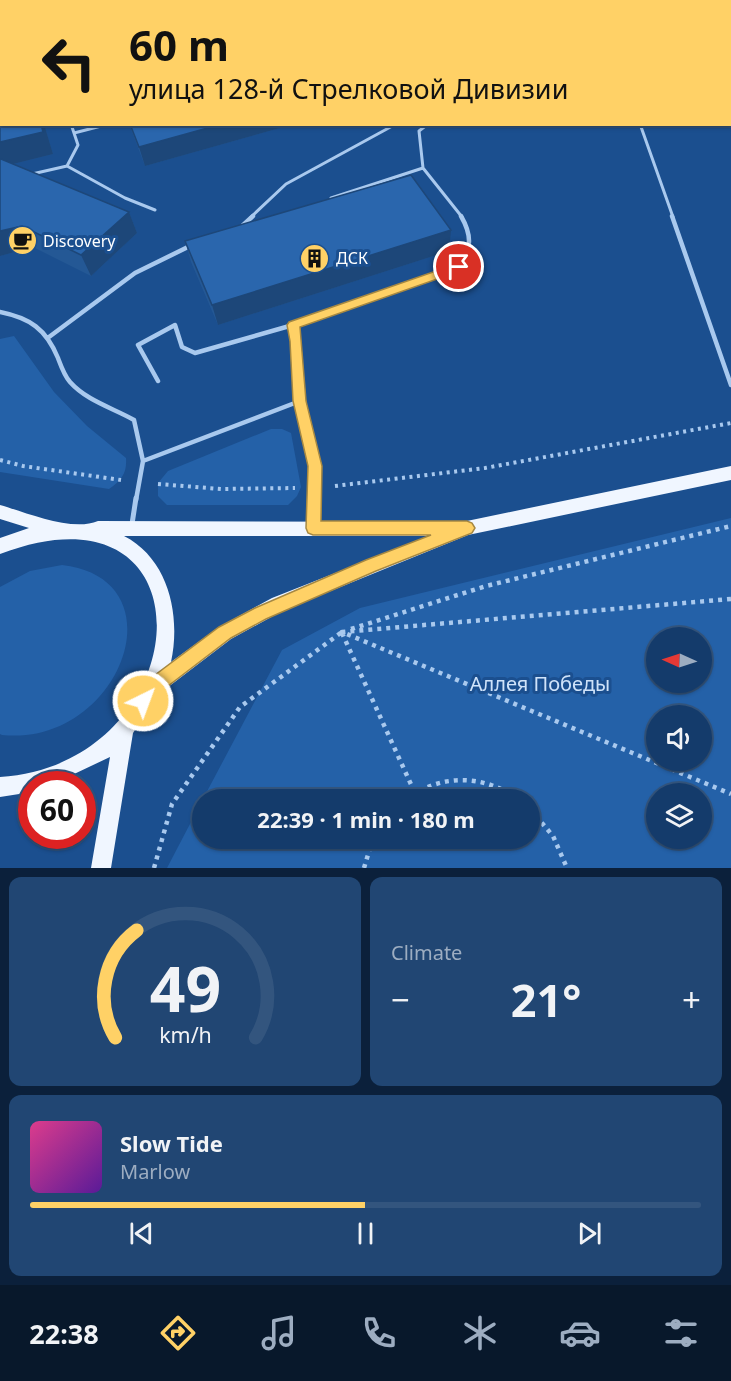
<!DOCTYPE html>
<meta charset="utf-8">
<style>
body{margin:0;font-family:"Noto Sans",sans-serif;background:#214673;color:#f1f3f6;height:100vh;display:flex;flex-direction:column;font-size:22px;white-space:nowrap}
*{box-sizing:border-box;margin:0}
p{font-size:20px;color:#9dadc1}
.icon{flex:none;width:33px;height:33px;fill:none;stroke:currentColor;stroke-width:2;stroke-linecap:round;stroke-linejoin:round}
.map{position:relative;height:868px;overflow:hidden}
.panel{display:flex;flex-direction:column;gap:9px;padding:9px;background:#0b203b;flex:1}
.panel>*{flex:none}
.guide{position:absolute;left:0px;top:0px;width:732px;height:126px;box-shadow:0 2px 4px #0004,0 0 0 2px #33557e;background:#ffd166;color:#111;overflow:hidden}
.needle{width:39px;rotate:273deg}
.tools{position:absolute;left:646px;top:627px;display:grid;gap:12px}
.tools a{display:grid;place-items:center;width:66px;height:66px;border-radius:50%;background:#143b6b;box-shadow:0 2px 4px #0004,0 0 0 2px #33557e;font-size:30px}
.speed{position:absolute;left:18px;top:771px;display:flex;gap:12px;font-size:30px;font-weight:700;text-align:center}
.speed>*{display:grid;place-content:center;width:78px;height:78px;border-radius:50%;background:#143b6b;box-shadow:0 2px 4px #0004,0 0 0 2px #33557e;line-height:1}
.speed .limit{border:9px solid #d22;background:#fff;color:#111}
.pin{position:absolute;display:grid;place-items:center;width:51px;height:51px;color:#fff;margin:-26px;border:3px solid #fff;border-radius:50%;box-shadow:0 2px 6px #0007}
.me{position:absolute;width:66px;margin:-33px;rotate:42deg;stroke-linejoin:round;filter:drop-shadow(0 0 4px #0008)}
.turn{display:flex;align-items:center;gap:21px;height:126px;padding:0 30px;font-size:27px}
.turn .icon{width:78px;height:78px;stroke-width:2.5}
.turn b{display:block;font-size:42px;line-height:51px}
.big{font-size:45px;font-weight:700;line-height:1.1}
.panel .widget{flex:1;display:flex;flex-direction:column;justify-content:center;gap:9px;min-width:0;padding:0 21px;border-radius:12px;background:#214673}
.panel .dial{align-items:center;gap:0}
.dial svg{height:156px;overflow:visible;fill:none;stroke:#33557e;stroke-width:7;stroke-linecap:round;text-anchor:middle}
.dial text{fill:#f1f3f6;stroke:none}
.song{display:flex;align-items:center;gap:18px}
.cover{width:72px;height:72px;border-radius:9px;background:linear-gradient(135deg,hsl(330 70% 55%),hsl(270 70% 35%))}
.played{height:6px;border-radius:3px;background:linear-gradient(90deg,#ffd166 50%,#33557e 50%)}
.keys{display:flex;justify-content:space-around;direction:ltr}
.heat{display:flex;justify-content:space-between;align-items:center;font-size:33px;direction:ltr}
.panel .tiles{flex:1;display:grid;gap:9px;grid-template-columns:1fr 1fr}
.widget:last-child{grid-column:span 2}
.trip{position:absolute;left:192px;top:789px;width:348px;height:60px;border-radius:30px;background:#143b6b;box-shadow:0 2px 4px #0004,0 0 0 2px #33557e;font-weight:700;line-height:60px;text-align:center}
.tab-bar{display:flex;height:96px;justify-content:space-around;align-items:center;background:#08182b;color:#9dadc1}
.tab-bar .icon{width:42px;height:42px}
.tab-bar .current{color:#ffd166}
.tab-bar b{font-size:27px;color:#f1f3f6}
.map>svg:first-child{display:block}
.green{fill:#2461a8;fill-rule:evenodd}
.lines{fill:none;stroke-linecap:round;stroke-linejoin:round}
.path-far1{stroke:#a9c9ee;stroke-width:4;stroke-dasharray:3 4.5;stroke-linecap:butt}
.path{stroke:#a9c9ee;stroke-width:4.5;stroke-dasharray:4 5;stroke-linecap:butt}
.lane-far2{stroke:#a9c9ee;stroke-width:3}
.lane-far1{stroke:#a9c9ee;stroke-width:4.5}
.lane{stroke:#a9c9ee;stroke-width:5}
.primary{fill:#f0f6ff;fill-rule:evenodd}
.wall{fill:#245895}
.shaded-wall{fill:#1d4779}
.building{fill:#2a66ad;stroke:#1d4779;stroke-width:1.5}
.route{fill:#ffd166;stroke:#a68842;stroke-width:1.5}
.labels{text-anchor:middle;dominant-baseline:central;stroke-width:6;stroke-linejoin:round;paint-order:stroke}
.poi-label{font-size:16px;fill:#fff;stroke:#1b4f8f;text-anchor:start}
.near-park-label{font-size:20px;fill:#cfe3fa;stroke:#1b4f8f}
</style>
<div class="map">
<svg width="731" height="868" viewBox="0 0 731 868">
<rect width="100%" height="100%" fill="#1b4f8f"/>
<path class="green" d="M14 336 54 392 87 426 126 458C127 473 122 480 109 489L0 472V339Z
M271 429H282L291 433 301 487 297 496 288 505H167L158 496V483L168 471Z
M731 518V868H167L202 801V838H530V800L203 799 282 650 360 608ZM657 638H702V682H657ZM657 716H702V760H657ZM657 794H702V838H657Z
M62 565C183 579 120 747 2 735L0 734V587L30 571Z"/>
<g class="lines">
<path class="path-far1" d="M0 460 23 466 121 480
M158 484 221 489 295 488
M335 486 485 468 731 423"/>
<path class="path" d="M731 599 342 632 731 794
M351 629 486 586 731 526
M342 633 414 791
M404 800C441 774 482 773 519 800
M530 809 553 836 567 868
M154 868 172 804 240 707 342 632
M364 868 373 838"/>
<path class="lane-far2" d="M182 2 188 0
M640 124 673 217
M74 133 109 124
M67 166 125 198 155 210
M423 168 462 217
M32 174 67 166 78 145 71 124
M331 198 423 168 419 131 428 124
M251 217 286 184 396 124"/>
<path class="lane-far1" d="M672 216 731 385
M241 227 253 216
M0 312C30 318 46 329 58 358 61 366 64 375 70 382 87 401 113 408 134 420L143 461 136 500
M49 337 135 273 192 245
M158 381 138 345 175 325 182 347 195 353 293 325
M143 461 300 401
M314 500 315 466 300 401 293 325 459 267C472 249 472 235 461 216"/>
<path class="lane" d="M132 524 136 498
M313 525 314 498"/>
<path class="primary" d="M731 466V480L468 535 284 610 231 639 159 694 133 733 111 868H91L110 757 53 784H32V792L0 797V777C200 764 218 471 0 554V538L29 528 0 519V505C28 513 72 532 98 521L462 522ZM124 536H429L272 598 219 627 171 662C181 616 169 559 124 536Z"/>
</g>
<path class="wall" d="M0 0H6L7 2H2V124H44L53 154 13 164 129 212 137 233 91 276 33 247 0 256Z
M230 0H385L386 2H231Z
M730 9H731V114H730Z
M129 124H294L145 166Z
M185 241 449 251 218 325 191 262Z"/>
<path class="shaded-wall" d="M41 124H44L53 154 1 167 0 165V142Z
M222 124H294L145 166 139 147Z
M129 212 137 233 91 276 81 255Z
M22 226 33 247 0 256V231Z
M451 230 449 251 218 325 212 305Z"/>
<path class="building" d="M0 0H4V2H2V124H41L43 132 0 142Z
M239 0H385L386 2H240Z
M578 0H609V2H577Z
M730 9H731V89H730Z
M130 124H222L139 147Z
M0 159H1L129 212 81 255 22 226 0 231Z
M411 175 451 230 212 305 185 241Z"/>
<path class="route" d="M459 263 463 264V270L300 327 306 401 322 466 321 521H467L472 523 475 528 472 533 376 571 266 619 231 638 159 693 149 707 143 710 137 707 135 701 147 681 219 627 255 608 366 560 431 535H313L308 533 306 528 308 466 293 401 290 341 287 325 289 322Z"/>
<defs>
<symbol id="cafe-disc" viewBox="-11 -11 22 22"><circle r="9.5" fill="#ffd166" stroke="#1b4f8f"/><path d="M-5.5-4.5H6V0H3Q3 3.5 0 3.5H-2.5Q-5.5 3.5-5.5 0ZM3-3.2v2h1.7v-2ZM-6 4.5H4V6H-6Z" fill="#111"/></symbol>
<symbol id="building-disc" viewBox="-11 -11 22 22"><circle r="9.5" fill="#ffd166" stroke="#1b4f8f"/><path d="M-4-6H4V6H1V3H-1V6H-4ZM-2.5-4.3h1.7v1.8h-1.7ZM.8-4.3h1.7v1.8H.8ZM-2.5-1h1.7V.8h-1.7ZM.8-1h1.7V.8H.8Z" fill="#111"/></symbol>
</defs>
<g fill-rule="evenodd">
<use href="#cafe-disc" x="6" y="224" width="33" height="33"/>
<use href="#building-disc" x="298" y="242" width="33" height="33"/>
</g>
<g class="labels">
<g class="poi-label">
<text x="43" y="241">Discovery</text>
<text x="336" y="258">ДСК</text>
</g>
<g class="near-park-label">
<text x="540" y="683">Аллея Победы</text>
</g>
</g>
</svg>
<div class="tools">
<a><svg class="needle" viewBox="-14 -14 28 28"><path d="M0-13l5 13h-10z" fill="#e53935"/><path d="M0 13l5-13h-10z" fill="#9dadc1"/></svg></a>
<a><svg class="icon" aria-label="sound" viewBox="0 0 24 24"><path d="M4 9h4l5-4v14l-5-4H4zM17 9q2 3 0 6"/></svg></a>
<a><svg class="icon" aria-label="layers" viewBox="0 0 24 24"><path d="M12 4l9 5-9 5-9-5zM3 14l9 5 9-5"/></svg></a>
</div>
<div class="speed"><div class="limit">60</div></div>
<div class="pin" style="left:459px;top:267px;background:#d93025"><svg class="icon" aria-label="arrive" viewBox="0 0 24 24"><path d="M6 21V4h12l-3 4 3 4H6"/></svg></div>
<svg class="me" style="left:143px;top:701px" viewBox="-20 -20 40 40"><circle r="17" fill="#ffd166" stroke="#fff" stroke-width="3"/><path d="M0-11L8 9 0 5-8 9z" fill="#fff"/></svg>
<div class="trip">22:39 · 1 min · 180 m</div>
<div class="guide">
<div class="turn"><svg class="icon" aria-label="left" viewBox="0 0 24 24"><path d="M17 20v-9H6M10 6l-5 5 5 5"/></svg><div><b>60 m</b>улица 128-й Стрелковой Дивизии</div></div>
</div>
</div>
<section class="panel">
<div class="tiles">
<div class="widget dial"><svg viewBox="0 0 100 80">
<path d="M14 69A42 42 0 1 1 86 69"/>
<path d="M14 69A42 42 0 0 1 25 14" stroke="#ffd166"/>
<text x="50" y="56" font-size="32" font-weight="700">49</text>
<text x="50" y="72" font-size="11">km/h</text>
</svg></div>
<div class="widget"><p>Climate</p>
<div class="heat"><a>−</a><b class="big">21°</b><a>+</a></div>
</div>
<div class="widget">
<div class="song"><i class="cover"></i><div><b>Slow Tide</b><p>Marlow</p></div></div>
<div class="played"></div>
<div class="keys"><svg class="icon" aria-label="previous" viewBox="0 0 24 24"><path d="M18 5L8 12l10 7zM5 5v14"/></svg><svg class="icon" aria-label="pause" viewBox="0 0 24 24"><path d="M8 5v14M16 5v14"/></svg><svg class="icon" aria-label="next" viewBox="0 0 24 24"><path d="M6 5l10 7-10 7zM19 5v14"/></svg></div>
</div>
</div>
</section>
<nav class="tab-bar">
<b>22:38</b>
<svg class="icon current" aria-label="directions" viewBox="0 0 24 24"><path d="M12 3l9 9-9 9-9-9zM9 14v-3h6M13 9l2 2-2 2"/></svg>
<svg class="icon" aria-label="music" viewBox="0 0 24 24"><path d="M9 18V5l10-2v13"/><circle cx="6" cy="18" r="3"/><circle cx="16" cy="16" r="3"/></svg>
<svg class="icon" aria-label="phone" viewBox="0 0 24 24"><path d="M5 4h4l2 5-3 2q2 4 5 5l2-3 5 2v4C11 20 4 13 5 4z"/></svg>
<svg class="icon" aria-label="climate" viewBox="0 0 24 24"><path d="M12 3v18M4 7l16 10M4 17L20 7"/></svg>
<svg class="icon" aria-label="car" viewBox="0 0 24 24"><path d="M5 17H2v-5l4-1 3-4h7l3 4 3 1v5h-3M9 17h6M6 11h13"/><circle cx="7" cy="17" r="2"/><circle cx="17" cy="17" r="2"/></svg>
<svg class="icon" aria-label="filters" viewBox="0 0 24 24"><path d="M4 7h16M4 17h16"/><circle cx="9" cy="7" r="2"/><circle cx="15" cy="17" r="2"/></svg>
</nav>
